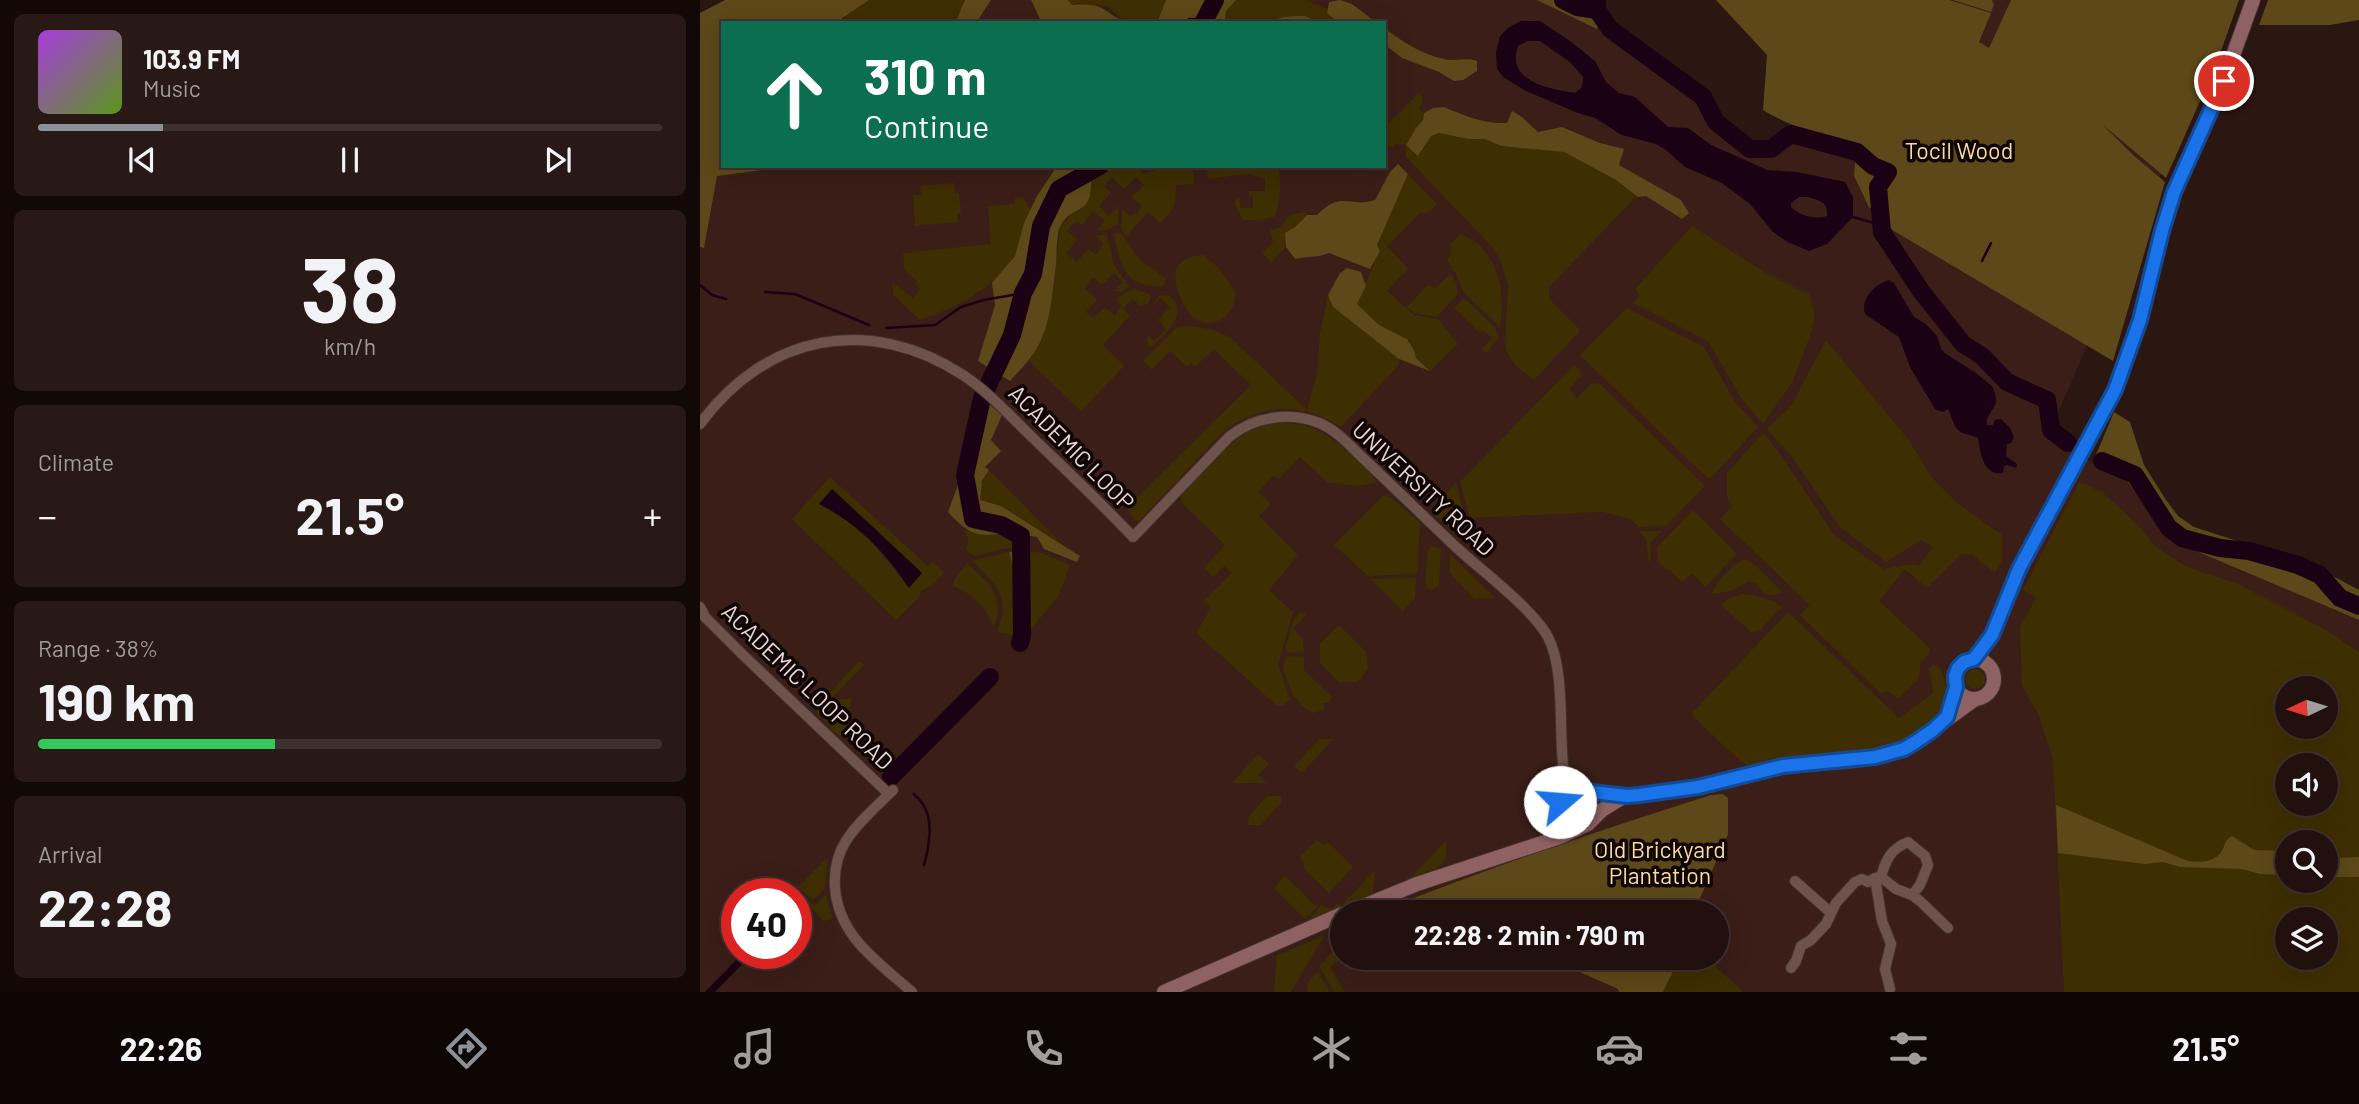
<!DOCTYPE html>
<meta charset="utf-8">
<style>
body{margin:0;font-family:Barlow,sans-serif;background:#291916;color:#f1f3f6;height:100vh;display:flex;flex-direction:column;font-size:26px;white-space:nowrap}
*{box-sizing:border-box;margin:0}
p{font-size:23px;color:#a29d9d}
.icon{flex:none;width:38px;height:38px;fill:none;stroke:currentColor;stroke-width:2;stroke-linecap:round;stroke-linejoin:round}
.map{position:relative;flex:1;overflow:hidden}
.panel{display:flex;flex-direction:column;gap:14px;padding:14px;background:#120907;width:700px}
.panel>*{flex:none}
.guide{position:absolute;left:21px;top:21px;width:665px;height:147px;border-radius:0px;box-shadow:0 7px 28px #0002,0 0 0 2px #3e302e;background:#0b6e4f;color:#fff;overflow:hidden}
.needle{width:46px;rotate:266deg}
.buttons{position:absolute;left:1575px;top:676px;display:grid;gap:14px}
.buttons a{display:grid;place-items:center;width:63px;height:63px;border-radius:50%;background:#21100d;box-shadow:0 7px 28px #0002,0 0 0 2px #3e302e;font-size:35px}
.speed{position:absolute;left:21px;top:878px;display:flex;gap:14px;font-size:35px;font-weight:700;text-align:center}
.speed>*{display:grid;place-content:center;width:91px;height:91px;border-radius:50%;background:#21100d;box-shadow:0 7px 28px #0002,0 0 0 2px #3e302e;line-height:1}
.speed .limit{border:10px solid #d22;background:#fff;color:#111}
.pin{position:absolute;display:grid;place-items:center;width:60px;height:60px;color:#fff;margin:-30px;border:4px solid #fff;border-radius:50%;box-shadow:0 2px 7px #0007}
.me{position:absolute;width:77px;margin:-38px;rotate:72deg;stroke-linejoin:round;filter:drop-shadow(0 0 5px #0008)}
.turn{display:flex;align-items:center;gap:24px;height:147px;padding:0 28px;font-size:32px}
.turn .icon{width:91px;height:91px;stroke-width:2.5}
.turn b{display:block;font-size:49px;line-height:60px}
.big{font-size:52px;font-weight:700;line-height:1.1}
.panel .widget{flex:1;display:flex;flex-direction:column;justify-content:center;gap:10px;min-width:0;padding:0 24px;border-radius:10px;background:#291916}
.panel .dial{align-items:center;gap:0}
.dial b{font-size:91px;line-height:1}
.song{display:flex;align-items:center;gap:21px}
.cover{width:84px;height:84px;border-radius:10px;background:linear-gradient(135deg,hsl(280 70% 55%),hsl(90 70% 35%))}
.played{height:7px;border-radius:4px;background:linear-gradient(90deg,#8c9099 20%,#3e302e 20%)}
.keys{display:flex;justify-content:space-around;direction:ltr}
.heat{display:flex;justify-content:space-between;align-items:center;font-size:38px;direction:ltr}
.charge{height:10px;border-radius:5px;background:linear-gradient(90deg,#34c759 38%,#3e302e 0)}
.trip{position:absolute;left:630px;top:900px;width:399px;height:70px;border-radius:35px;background:#21100d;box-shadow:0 7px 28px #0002,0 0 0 2px #3e302e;font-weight:700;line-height:70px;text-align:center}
.menu{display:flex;height:112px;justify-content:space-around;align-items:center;background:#0d0605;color:#a29d9d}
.menu .icon{width:49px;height:49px}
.menu .on{color:#8c9099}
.menu b{font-size:32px;color:#f1f3f6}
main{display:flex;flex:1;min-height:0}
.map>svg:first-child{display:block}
.built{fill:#3a1e17;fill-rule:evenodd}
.green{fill:#3f2e02;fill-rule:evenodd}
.forest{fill:#5c4818}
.water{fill:#1c0013;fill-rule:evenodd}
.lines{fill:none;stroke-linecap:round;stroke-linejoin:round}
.stream{stroke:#1c0013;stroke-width:2.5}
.river{stroke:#1c0013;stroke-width:18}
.street-casing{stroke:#423230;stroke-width:12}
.secondary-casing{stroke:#423230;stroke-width:16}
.street{stroke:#6e534d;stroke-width:10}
.secondary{stroke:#8e6263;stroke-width:14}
.route-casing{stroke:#114b97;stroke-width:18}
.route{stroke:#1a73e8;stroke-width:12}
.labels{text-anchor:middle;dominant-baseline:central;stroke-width:7;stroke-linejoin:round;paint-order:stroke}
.park-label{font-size:23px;fill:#fbde9d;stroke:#0e0504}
.street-label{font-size:23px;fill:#ead9d6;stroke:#0e0504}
</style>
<main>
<section class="panel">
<div class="widget">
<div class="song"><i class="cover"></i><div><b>103.9 FM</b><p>Music</p></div></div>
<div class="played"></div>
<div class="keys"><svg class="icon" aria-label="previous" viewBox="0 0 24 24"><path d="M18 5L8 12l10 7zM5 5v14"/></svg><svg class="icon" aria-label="pause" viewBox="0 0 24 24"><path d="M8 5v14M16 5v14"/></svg><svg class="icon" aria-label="next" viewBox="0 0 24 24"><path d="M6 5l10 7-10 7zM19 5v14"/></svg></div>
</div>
<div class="widget dial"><b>38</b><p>km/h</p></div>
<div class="widget"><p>Climate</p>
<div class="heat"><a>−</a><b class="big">21.5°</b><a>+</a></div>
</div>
<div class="widget"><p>Range · 38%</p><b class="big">190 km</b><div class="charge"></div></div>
<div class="widget"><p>Arrival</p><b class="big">22:28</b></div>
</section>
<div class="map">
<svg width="1659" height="992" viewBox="0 0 1659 992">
<rect width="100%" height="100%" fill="#2c1611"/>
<path class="built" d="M61 0H853L890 18 997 101 1015 128 1049 154 1081 152 1093 139 1125 0H1536L1351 429 1363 448 1425 478 1470 540 1659 620V992H0V173L44 166H684V23H31ZM1587 688H1626V726H1587ZM1587 765H1626V803H1587ZM1587 842H1626V880H1587ZM37 894H96V954H37ZM642 912H1017V957H642ZM1587 919H1626V957H1587Z"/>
<path class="green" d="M169 0H265L255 23H135Z
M368 0H466L457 23 424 21 407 6 379 3 371 5Z
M536 0H607L628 10V13L639 23H621L605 16 584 17 563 23H525L526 11Z
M720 92 723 101 719 109 724 113 723 120 716 128 718 156 731 136 739 133 768 139H785L801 146 864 152 916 180 938 197 935 198 849 287 850 300 879 329 878 333 834 380 815 365 806 350 805 340 808 286 801 262 794 249 706 157V145L696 144 692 148 684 143V123L686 125Z
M433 166H441L442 174 454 171 460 166H506L493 167 494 184 476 185C476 206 474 209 460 223L448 212 426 237 421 229 422 209 430 216 439 212 441 205 432 197 444 185 436 177 424 189 412 178 404 186 411 193 399 206 409 216 418 207V224L406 230 397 231 405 221 394 211 382 225 376 221 367 231 377 240 366 253 377 262 388 249 396 255 404 244 395 235H407L414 265 429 286 422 292 414 291 423 282 414 273 402 285 393 277 384 288 397 300 386 312 393 318 405 307 415 316 421 306 416 299 433 289 450 294 451 297 448 303 440 306 433 299 423 308 430 316 403 345 424 366 381 411 329 361 343 337 353 288 360 227 374 212 381 209 391 193 390 182 406 171Z
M507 166H579C580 183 582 201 574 217L560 220H543L535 205V199L540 196V208H553V196L549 195V191H565V178L547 174 508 179Z
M708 174 737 204 728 213 721 212 687 246 708 269 687 291 714 315 738 319 758 344 730 371 716 358 714 350 707 339 678 325 657 304C666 287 670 269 680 251L677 245Z
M254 183 255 193H259L261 213 257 214 258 222 215 226 213 195H221L220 186Z
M323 197 331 211C322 226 322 244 314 257 295 289 253 309 220 320L193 295 192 282 213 298 220 289 215 284 217 281 204 269 203 253 291 244 288 206 315 204V198Z
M604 212 607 215 595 227 585 233 586 247 571 263 562 253 573 242 570 230 583 227C584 216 594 214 604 212Z
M992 226 1066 273 1110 295 1115 316 1110 336 1092 383 1063 424 1041 398 1008 341 933 303 940 295 935 289Z
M417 232 422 234 440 260 465 278V284L463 286C426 289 420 266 414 235Z
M761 234C798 250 806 290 800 327L763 292 756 273 751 269 752 267 747 260 751 253 750 244Z
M503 255 518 267 535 291C536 303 532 313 522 319 501 331 487 314 480 297 470 273 475 257 503 255Z
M750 274 755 280 758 294 737 317 714 313 707 307 728 285 735 288Z
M460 295C467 295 472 295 475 302 484 320 464 334 453 346L450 347 448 345 447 334 454 341 466 329 458 320 470 307 460 298 449 309Z
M628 295 633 307 699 359V365L641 427C600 402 565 403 525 430L438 522 432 518 427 507 551 385 514 349 495 367 491 363 487 367 470 351 452 370 443 361 476 328 491 326 515 330 531 338 607 410 617 375 620 333Z
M764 298 795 327 798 338 787 353 782 349 792 338 783 330 780 333 754 308Z
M927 308 1004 347 1035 402 1058 427 1011 478H1007L880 355Z
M1126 340 1208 439 1232 478 1257 503 1302 535V560L1295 573 1273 555 1261 554 1227 588 1205 569 1179 601 1230 648 1229 654 1221 663 1218 680 1199 698 1187 691 1180 693 1100 615 1110 605 1020 519 1032 506 1027 497V473L1063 433 1081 455 1134 535 1183 569 1210 564 1219 566 1233 547 1221 540 1186 562 1140 527 1091 456 1067 429 1091 406Z
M874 365 883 374 869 389 877 398 892 383H899L1005 486 966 526 939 527 930 519 903 512 770 518 760 482Z
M575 423C618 423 629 435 659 462 666 468 674 474 676 483L658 486 627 482 600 457 579 479 574 475 558 492 571 504 559 516 598 555 569 590 593 612 578 665 590 699 584 705H576L496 633 511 608 504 601 532 573 524 566 513 577 504 567 525 545 482 503 481 497 484 491C511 463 535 430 575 423Z
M289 470 361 543 301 506 279 501 282 481Z
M130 477 228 566 233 562 244 573 231 586 222 590 219 597 196 620 92 519ZM133 489 222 573 209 588C187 561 168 532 137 513Z
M756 482 768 530 759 538 735 515 732 509Z
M1379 482 1402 492 1436 523 1456 547 1487 567 1538 584 1626 630 1659 652V992H1364L1353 758 1339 716 1322 685 1320 627 1336 598 1323 590ZM1587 688H1626V726H1587ZM1587 765H1626V803H1587ZM1587 842H1626V880H1587ZM1587 919H1626V957H1587Z
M684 495 691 497 720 523 717 574 668 576 634 545Z
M993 510 1037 554 1005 587 992 573 982 582 968 569 966 570 958 562 957 547Z
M263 529 288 535 306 532 319 547 303 549 274 556 265 549C271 541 268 537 263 529Z
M939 531H962L950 543 951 560 949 562 946 539Z
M732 546 741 549 739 586 732 590 727 588C724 576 727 562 728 550Z
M327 551 343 553 370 565 359 595 328 633Z
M309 552 317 584 316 636 297 632C312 598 296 584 272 561Z
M750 554 795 598 774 599 749 572Z
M1045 559 1054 564 1082 592C1071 600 1063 594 1056 584L1049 581 1031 591 1012 594C1015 582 1033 563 1045 559Z
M267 563C287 582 308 598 293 627 287 608 272 593 253 586L254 580Z
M716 577 715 598 703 611 671 579Z
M1042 594C1055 595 1072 599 1082 607L1060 630 1052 633 1020 604 1032 597Z
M1088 612 1199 718 1233 693 1229 668 1233 665H1238C1247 680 1250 695 1241 711 1212 761 1102 761 1050 768L1028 750 991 714Z
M600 613H605V616L593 629 603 639 604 652 586 653 587 650 585 649 594 620Z
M639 625 666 652 668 669 658 682H639L620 663V644Z
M586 656 604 657V670L632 697 628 703H623L625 709 613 713 603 707 593 695 583 669Z
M159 661 164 665 131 699H152L150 707 144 710 140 715 142 721 149 722 154 727 145 735 139 736 130 729 131 727 117 714 116 708Z
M1265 679a10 10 0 1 1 20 0a10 10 0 1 1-20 0Z
M619 739H633L602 773 594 766Z
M558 754 569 764 558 775 567 783H532Z
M567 796H581V803L561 825H548L549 816Z
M617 840 623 845 629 843 653 867 629 893 604 869V862L599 858Z
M746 841C750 870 734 869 711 877Z
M128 857 125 888 113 901 98 887Z
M673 872H675L672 897 610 922 608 920 622 905 625 908H633L637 903 641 906Z
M585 876 617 907 605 919 574 888Z
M97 890 112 904H116L126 894 133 919 124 921 95 892Z
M624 936 591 992H574L577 955Z
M642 942V957H646L630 967 645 992H634L619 966Z
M980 957H1004L1044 992H963Z
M617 973H619L630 992H607L608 982Z"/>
<path class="forest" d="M25 0H169L135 23H23V166H92L17 176 4 248 0 247V13Z
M265 0H291L276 23H255Z
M331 0H368L372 5C409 0 405 18 432 23H342Z
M466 0H536L526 11 525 23H457Z
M640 0 652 4 677 23H639L627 13 629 2Z
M837 0H904V14L897 29Z
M1016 0H1249L1291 13 1279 42 1289 48 1311 0H1539L1516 65 1466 178 1402 124 1433 155 1465 182 1413 361 1194 231 1169 207 1154 176 1156 149C1125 136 1092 128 1063 110L1067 55Z
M1253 0H1292L1294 5 1291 12Z
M1568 0H1659V20L1630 25H1559Z
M596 16H605L621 23H563L584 17Z
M684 28C702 41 722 55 744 59 755 62 765 57 777 61V71L763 80 754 81 739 72 702 58 684 44Z
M744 107C765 116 784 124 807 123L812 111 822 117 838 132 862 127 900 143 924 149 919 165 981 200 989 213 982 219 946 196 938 197 916 180 864 152 801 146 785 139H768L739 133 731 136 718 156 706 145 716 128 723 120 724 113 733 108Z
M698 164 708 174 677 245 680 251 670 269 629 253C618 258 607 256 595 259L586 247 585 233 595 227 607 215H617C641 190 650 208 675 200L690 172Z
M357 166H433L406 171 391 182C392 217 371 204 360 227 356 237 357 253 356 264 353 286 351 318 342 338 335 355 322 368 310 381L278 361 295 305 292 283 315 256 324 223 337 196Z
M647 268 661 272 666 286 657 304 679 325 707 339 714 350 716 358 730 371 699 359 633 307 628 295 640 273Z
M280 396 302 415 291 440 301 451 285 467 289 470 282 481 280 500 301 506 380 556 377 562 344 549 337 537 330 536 326 540 325 547H319L306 532C278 540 266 532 248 512L262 474Z
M1414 412 1430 422 1444 465 1466 500 1478 516 1494 527 1612 565 1659 590V620L1470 540 1425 478 1393 462Z
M327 551 328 633 316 636 317 584 309 552Z
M1023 794 1028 798V834L994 912H698L701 903C803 863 907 828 1011 795Z
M1356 805 1488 861C1500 863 1515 862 1522 851 1526 843 1524 841 1532 836L1554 850 1587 851V875L1560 874 1542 869 1480 867 1463 862 1445 864 1358 853Z
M1626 855 1630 858 1659 857V877H1626Z
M846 957H980L963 992H919L918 989Z"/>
<path class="water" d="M821 21H840L870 41 895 61 906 82 919 93 935 97 968 127 988 128 1011 145 1067 170 1097 172 1145 182 1153 197V217L1127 244 1109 251 1088 242 1073 232 1050 204 1022 183 985 167 966 150 956 144 922 135 895 118 878 113 826 91 803 77 797 69 796 52 800 36 808 28ZM828 41H840L870 62 883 77 882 87 875 93C850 89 805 81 818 46ZM1108 197C1121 201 1128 202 1127 216 1115 220 1100 216 1091 207V203L1099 197Z
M1189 280 1194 283 1214 317 1226 324 1237 336 1241 349 1246 354 1276 373 1292 386 1296 397V403L1287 419V425H1293L1295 420 1301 419 1311 429 1314 438 1311 443 1307 444 1306 456 1317 464 1316 468 1307 465 1304 466 1303 473C1283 476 1280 452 1278 438 1274 436 1270 435 1266 434 1253 431 1253 418 1248 409L1243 412 1235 409 1210 367 1199 337 1165 314C1160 299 1175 284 1189 280Z
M132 489 222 573 209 588C185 552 158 524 119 504Z
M42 954H52L15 992H5Z"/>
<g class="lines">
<path class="stream" d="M485 23 489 19 505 20
M1153 217 1181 225
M1282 261 1291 243
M0 285 12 295 26 299
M65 292 95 294 169 325
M186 328 235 325 261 307 284 300 323 293
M184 784 191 777
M214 794C218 798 223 803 225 808 233 823 229 849 224 865"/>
<path class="river" d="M863 0 877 7 897 10
M897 0V10L910 29 1003 97 1016 122 1050 149H1071L1091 134 1157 152 1173 166 1188 172 1178 187 1182 232 1221 291 1263 344 1282 356 1307 382 1347 400 1351 430 1368 443
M503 23 515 0
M1402 461 1435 475 1469 528 1482 538 1520 548 1549 551 1598 565 1620 575 1640 598 1659 606
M320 643 322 635 321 536 301 525 273 519 265 475 282 398 312 335 323 293 333 274 341 226 359 189 400 166
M191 777 290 677"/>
<defs>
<path id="street" d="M0 424C66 334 169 314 263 375 290 393 311 417 334 439 367 471 401 503 433 537L529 437C554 417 589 411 619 423 637 430 651 447 665 460 696 489 726 519 757 548 782 571 833 609 848 637 866 672 858 734 864 774L870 784 882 790
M0 607 5 617 43 655 189 794
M193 790C177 806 158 822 146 841 137 855 134 871 135 887 138 936 178 962 212 992
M1181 877C1186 859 1191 849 1208 842L1225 856 1228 865 1220 885 1212 895
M1095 881 1131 913
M1091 968 1096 961 1101 946 1111 940 1126 924 1136 903 1155 882 1162 879 1168 882 1175 878
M1190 989 1185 969 1191 944 1182 921 1175 878 1181 877 1196 889 1212 895 1220 901 1248 928"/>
<path id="secondary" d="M1254 679a20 20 0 1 1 40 0a20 20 0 1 1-40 0Z
M1274 659 1292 635 1319 569 1415 389 1440 320 1462 231 1474 192 1518 97 1553 0
M888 792 927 796 998 787 1083 766 1160 760 1189 754 1214 743 1274 700
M876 828 862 821C852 799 874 779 892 797
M649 912 717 884 860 837 888 824 902 810 925 796
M464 992 642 914"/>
</defs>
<use href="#street" class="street-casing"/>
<use href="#secondary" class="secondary-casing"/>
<use href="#street" class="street"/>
<use href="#secondary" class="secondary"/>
</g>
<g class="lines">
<defs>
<path id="route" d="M860 802 865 794 875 790 927 796 939 795 998 787 1083 766 1175 757 1204 749 1214 743 1233 730 1247 717 1256 687 1255 676 1258 668 1264 662 1274 659 1292 635 1319 569 1415 390 1440 320 1462 231 1474 192 1524 81"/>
</defs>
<use href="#route" class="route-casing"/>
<use href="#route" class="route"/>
</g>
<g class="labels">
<g class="park-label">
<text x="1259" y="150">Tocil Wood</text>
<text x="960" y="849">Old Brickyard<tspan x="960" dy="26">Plantation</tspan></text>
</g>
<g class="street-label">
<text transform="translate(372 447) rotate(45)">ACADEMIC LOOP</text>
<text transform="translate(724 488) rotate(43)">UNIVERSITY ROAD</text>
<text transform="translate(108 686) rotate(44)">ACADEMIC LOOP ROAD</text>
</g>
</g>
</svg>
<div class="buttons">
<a><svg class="needle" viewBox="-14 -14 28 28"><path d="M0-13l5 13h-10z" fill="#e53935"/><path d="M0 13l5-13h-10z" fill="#a29d9d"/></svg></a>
<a><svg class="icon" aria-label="sound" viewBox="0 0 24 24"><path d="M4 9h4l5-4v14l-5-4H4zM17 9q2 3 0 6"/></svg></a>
<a><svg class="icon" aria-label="search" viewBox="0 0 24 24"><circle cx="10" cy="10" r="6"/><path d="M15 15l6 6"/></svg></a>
<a><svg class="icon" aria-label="layers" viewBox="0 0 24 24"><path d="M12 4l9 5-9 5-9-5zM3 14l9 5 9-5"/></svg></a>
</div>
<div class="speed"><div class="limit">40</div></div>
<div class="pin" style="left:1524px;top:81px;background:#d93025"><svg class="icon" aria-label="arrive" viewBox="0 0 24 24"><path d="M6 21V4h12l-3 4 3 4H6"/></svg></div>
<svg class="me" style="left:860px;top:802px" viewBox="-20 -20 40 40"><circle r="19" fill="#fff"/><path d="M0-13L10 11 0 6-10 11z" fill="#1a73e8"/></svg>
<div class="trip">22:28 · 2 min · 790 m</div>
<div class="guide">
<div class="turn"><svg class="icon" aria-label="ahead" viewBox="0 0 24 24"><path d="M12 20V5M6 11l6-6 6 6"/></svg><div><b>310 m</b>Continue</div></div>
</div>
</div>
</main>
<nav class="menu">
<b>22:26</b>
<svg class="icon on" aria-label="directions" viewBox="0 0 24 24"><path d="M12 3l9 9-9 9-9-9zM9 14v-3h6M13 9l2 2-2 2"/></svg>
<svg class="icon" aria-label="music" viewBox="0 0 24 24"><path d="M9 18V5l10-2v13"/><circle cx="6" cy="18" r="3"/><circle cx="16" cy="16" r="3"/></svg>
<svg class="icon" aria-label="phone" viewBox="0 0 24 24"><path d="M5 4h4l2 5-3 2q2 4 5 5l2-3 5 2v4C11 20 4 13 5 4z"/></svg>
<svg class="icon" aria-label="climate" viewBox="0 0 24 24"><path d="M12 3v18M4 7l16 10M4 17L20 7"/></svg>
<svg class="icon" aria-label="car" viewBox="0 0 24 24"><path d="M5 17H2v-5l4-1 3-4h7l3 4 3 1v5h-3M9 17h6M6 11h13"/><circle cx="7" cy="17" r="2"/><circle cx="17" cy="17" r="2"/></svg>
<svg class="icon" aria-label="filters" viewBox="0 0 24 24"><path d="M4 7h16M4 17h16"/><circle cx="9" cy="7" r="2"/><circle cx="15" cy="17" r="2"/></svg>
<b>21.5°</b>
</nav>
